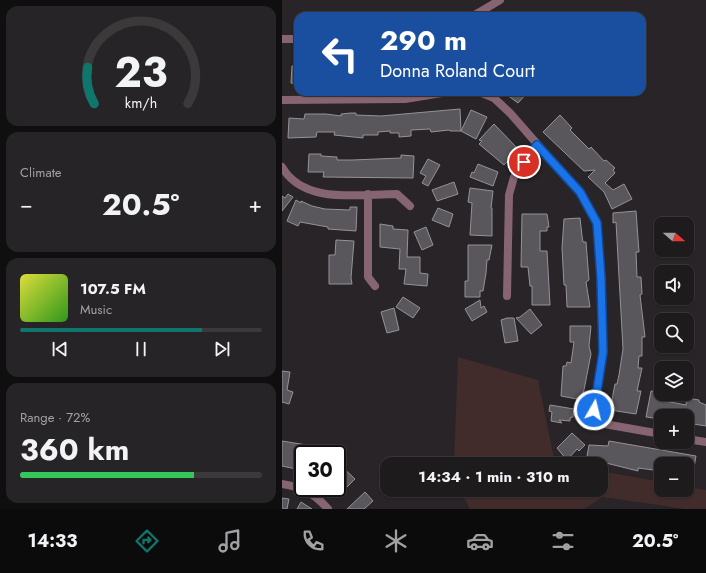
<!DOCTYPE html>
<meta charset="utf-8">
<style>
body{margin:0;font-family:Jost,sans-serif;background:#262426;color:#f1f3f6;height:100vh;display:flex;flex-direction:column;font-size:15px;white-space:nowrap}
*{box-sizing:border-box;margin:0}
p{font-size:13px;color:#a1a1a4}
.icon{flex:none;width:22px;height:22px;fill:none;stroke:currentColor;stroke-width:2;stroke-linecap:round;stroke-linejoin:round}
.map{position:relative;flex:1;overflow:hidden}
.details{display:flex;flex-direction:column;gap:6px;padding:6px;background:#100f10;width:282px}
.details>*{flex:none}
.top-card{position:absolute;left:12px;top:12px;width:352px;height:84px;border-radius:12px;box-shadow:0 1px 3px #0004,0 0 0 1px #3c393b;background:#1a4fa0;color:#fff;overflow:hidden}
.needle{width:26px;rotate:110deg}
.controls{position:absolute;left:372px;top:217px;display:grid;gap:8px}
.controls a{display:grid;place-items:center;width:40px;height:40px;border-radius:8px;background:#1e1b1d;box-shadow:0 1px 3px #0004,0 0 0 1px #3c393b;font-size:20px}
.speed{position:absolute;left:12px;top:445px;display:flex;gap:8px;font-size:20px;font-weight:700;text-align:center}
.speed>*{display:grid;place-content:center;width:52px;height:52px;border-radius:50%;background:#1e1b1d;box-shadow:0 1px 3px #0004,0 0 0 1px #3c393b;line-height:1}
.speed .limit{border:2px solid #111;border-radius:6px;background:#fff;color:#111}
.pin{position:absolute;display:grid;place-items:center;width:34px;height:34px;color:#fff;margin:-17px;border:2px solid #fff;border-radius:50%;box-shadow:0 1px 4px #0007}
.me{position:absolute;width:44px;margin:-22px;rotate:8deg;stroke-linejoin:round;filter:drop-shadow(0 0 3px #0008)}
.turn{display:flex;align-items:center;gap:14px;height:84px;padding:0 20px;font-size:18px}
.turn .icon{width:52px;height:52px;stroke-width:2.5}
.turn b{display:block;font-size:28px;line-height:34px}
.big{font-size:30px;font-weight:700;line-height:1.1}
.details .widget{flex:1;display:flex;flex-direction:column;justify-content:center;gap:6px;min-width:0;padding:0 14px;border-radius:12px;background:#262426}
.details .dial{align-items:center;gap:0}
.dial svg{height:104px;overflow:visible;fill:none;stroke:#3c393b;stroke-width:7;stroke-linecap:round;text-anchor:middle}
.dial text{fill:#f1f3f6;stroke:none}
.song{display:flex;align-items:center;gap:12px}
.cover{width:48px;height:48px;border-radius:6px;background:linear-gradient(135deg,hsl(60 70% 55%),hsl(110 70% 35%))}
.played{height:4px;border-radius:2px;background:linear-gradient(90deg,#0f766e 75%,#3c393b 75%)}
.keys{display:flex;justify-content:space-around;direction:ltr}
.heat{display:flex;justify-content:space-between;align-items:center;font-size:22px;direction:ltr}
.charge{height:6px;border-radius:3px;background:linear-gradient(90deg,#34c759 72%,#3c393b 0)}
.trip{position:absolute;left:98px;top:457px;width:228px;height:40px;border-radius:12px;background:#1e1b1d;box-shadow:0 1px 3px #0004,0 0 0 1px #3c393b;font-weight:700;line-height:40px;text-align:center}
.menu{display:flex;height:64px;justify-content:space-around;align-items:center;background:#0c0b0c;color:#a1a1a4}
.menu .icon{width:28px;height:28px}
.menu .selected{color:#0f766e}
.menu b{font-size:18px;color:#f1f3f6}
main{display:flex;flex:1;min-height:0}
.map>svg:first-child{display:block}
.grass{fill:#422b2b}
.building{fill:#59575b;stroke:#959398}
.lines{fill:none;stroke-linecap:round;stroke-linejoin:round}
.minor{stroke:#876471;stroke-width:8}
.route-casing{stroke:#114b97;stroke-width:10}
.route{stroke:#1a73e8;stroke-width:7}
</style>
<main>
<section class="details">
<div class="widget dial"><svg viewBox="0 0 100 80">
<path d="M14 69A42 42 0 1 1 86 69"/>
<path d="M14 69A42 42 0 0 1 9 41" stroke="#0f766e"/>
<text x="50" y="56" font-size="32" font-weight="700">23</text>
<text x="50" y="72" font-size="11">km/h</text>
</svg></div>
<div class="widget"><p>Climate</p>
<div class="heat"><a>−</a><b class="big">20.5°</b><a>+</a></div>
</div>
<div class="widget">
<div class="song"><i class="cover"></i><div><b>107.5 FM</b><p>Music</p></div></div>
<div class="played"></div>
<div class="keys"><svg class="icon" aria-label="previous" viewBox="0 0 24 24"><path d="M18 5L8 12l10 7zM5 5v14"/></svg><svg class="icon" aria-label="pause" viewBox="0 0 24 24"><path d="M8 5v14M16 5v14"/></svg><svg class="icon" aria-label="next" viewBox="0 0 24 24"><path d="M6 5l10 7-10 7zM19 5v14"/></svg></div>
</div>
<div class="widget"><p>Range · 72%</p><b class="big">360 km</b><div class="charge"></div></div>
</section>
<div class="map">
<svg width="424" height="509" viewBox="0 0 424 509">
<rect width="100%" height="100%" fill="#282427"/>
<path class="grass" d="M176 357 256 380 273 463 277 464H172Z
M319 471 379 482V490H405V487L424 490V509H403L321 497 302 509H188L178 490H319Z"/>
<path class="building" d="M10 66H16V84L9 83Z
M221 92H246L236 103Z
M178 109 179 131H168L167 130 149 132 148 129 129 130V136L117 137V133H108V131L96 132V135H81V138L52 135 53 132H35L34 137 6 138 7 118 22 119 23 114H44L59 116V114L69 113H74V115L99 116Z
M189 110 205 117 194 139 179 131Z
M278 115 290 128 288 130 307 149 309 147 322 161 324 160 333 168 331 170 333 173 323 183 331 190 342 184 350 199 330 209 322 192 306 177 313 170 302 171 261 132Z
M212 124 237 150 222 165 197 144 200 141 197 140Z
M27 154H39V156L55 157V160H70L119 158V155L132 156 131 178 41 177 42 172H26Z
M146 159 158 165 146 186 140 183 144 176 138 173Z
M196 164 216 172 211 186 188 177 190 172 192 173Z
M172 182 176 194 155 201 150 190Z
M188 188 211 191 209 208H210V236L188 235 190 203 186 202Z
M6 194 11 197 0 211V196L3 198Z
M14 200 19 203V201L30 206 43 209 68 210V207H75L74 231 46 229V227L18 222 16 226 5 221Z
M156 208 171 214 167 227 150 220Z
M354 211 357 252H354L355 277H359L360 294 358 295 363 337H360V356H357L356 368H360L355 391H359L354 414 328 410 333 384H335L337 375 341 349 334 222 331 223V213Z
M240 214H265L267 227H265V231H258V251H265L268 305H250V286H248L246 267H239Z
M298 218 300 236 301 242H304L307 280 304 282 308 307H285L284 285H282L280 248 282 219Z
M98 224 111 226V229L126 230 125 257H138V273L146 274 145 286 122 284 124 269H117L118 249 98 247Z
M144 227 151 245 140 250 132 232Z
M54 240 72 241 69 278 70 284H47V255H53Z
M186 245H210L207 260H205L204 273 201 291H198V297H183V281H186Z
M121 297 138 308 131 318 114 307Z
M198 300 199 308 202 306 205 312 190 321 183 309Z
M112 308 117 330 105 333 99 312Z
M248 309 260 325 249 334 234 318 238 317Z
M225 318H232L236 341 223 343 219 320Z
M288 326H309L307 346 309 354 300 400 279 396 281 366H284L285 362 289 363 292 342H288Z
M0 371 8 372 5 390 11 392 7 404 0 402Z
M369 391 385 394 383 401 404 405 405 398 417 400V402L424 405V426L405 423V416H379V419L364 417Z
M268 405 292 409 291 417 288 418V421L277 420 280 423 269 421 270 412 267 411Z
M290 433 303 445 297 451 295 449 285 460 275 448Z
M0 441 31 446 48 454H21L19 470 0 466Z
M327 441 414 456 410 479 405 477V464H379V471L356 468V471L320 462V465L304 462 307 445 326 446Z
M55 462 73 479 58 494 55 492Z
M83 492 91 501 82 509H65Z
M0 498 7 499 5 509H0Z
M19 502 30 509H15Z"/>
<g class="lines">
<path class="minor" d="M191 16 218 0
M0 39H16
M197 92 212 98 228 113 298 193 315 223 319 277 321 352 311 422 379 434
M0 100 123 99 166 92
M0 167C22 205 77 194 115 194L128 206
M86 194V277L93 286
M225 296 227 195 232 177 255 145
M405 439 424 442
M0 484C20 487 32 493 46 509"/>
</g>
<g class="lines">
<defs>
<path id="route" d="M242 162 255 145 298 192 315 223 319 278 321 352 312 410"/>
</defs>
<use href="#route" class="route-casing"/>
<use href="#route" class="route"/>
</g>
</svg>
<div class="controls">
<a><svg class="needle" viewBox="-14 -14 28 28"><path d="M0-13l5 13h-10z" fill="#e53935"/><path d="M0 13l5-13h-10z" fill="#a1a1a4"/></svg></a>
<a><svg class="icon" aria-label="sound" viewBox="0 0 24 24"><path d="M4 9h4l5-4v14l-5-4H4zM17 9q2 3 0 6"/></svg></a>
<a><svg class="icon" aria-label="search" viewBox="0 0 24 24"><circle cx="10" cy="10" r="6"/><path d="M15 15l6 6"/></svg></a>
<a><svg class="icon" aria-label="layers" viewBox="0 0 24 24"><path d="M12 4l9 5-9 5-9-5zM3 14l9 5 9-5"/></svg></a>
<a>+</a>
<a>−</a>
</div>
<div class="speed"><div class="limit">30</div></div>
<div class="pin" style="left:242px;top:162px;background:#d93025"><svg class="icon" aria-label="arrive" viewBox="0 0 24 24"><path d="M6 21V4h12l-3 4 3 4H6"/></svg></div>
<svg class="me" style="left:312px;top:410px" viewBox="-20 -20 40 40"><circle r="17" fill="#1a73e8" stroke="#fff" stroke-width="3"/><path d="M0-11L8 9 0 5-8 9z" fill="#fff"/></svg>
<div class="trip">14:34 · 1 min · 310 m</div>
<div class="top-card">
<div class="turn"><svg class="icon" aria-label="left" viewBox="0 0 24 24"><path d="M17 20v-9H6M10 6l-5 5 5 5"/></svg><div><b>290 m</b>Donna Roland Court</div></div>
</div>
</div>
</main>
<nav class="menu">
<b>14:33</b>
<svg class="icon selected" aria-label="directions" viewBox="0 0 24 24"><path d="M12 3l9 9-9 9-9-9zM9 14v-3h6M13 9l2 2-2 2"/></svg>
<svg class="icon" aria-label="music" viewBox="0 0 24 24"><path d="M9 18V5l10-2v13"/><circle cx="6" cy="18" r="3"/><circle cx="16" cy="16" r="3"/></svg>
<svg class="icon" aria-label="phone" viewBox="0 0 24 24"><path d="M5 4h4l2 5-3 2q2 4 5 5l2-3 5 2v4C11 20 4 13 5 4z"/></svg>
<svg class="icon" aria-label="climate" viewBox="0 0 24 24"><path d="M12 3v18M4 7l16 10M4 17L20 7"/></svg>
<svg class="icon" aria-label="car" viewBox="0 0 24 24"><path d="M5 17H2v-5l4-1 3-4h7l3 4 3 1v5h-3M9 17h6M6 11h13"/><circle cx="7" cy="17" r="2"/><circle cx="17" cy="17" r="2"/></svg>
<svg class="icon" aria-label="filters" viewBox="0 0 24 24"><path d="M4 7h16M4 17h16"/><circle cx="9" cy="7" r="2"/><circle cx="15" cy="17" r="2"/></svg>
<b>20.5°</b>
</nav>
